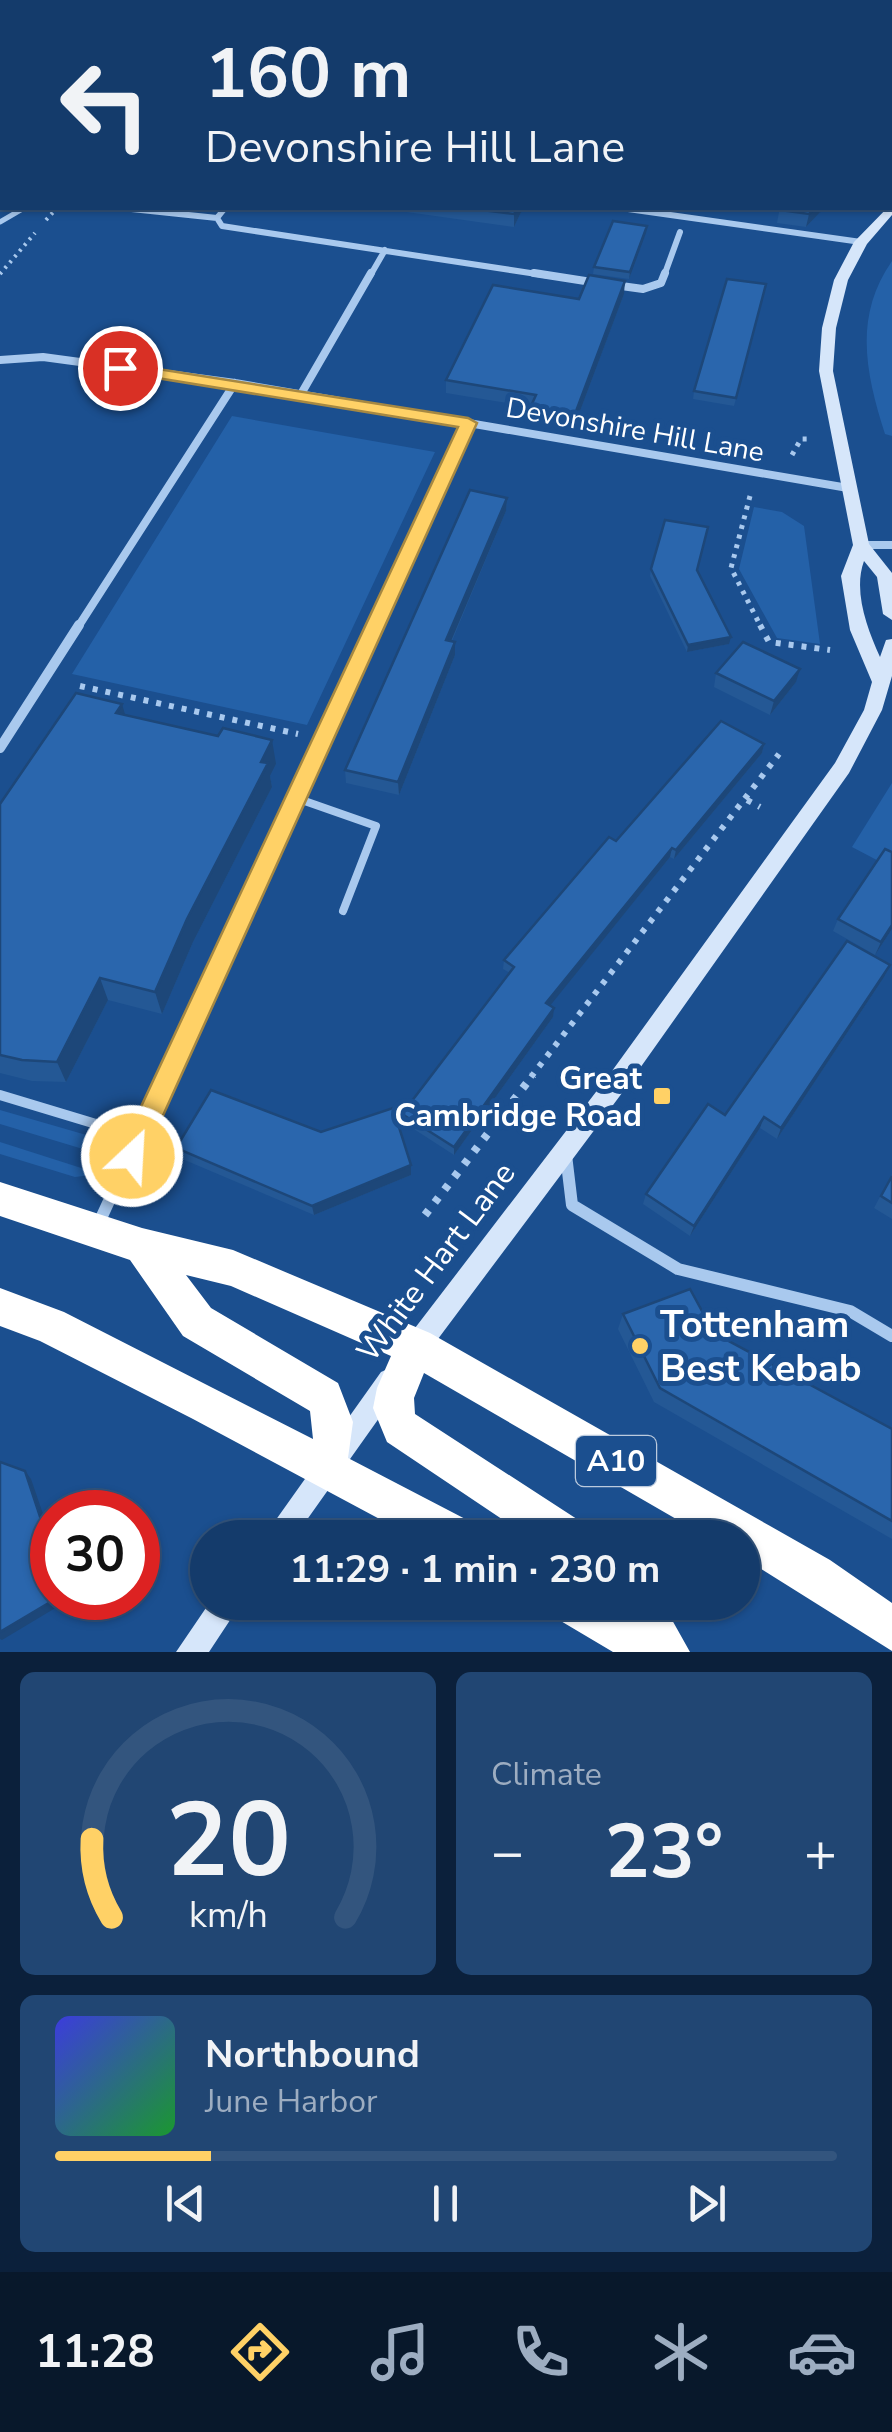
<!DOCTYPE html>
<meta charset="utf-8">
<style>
body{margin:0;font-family:"Nunito Sans",sans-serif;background:#214673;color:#f1f3f6;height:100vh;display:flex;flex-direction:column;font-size:38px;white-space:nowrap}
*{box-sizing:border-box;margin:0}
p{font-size:32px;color:#9dadc1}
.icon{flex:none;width:55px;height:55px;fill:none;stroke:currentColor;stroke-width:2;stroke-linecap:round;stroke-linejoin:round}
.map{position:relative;height:1652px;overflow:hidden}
.drawer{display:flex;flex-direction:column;gap:20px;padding:20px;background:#0b203b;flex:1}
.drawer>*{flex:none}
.top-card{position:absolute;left:0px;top:0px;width:892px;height:210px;box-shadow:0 2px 8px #0004,0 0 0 2px #33557e;background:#143b6b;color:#f1f3f6;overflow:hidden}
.speed{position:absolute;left:30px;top:1490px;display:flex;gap:20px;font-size:50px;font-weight:700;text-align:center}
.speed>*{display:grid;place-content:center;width:130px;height:130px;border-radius:50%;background:#143b6b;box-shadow:0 2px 8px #0004,0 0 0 2px #33557e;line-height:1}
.speed .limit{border:15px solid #d22;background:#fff;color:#111}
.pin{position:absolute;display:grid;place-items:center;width:85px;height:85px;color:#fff;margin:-42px;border:5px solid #fff;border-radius:50%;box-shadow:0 2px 10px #0007}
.me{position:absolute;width:110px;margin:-55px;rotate:25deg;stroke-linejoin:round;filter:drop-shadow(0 0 8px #0008)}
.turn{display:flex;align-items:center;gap:35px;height:210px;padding:0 40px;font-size:45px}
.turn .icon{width:130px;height:130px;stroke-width:2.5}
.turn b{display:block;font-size:70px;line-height:85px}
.big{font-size:75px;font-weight:700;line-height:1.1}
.drawer .card{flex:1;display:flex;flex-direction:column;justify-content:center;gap:15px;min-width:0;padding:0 35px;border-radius:15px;background:#214673}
.drawer .dial{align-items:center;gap:0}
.dial svg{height:260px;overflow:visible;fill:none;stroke:#33557e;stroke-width:7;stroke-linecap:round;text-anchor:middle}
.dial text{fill:#f1f3f6;stroke:none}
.song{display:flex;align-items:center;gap:30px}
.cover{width:120px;height:120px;border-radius:15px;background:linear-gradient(135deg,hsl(240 70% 55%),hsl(130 70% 35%))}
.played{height:10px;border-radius:5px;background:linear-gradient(90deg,#ffd166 20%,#33557e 20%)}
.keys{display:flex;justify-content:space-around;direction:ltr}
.heat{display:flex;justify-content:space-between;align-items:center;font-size:55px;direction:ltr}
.drawer .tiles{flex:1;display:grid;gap:20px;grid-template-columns:1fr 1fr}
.card:last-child{grid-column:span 2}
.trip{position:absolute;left:190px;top:1520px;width:570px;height:100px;border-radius:50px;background:#143b6b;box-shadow:0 2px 8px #0004,0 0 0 2px #33557e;font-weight:700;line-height:100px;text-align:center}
.tabs{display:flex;height:160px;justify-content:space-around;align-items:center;background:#08182b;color:#9dadc1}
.tabs .icon{width:70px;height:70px}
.tabs .selected{color:#ffd166}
.tabs b{font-size:45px;color:#f1f3f6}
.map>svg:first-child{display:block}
.green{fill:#2461a8}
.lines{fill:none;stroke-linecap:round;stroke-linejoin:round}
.path-far3{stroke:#a9c9ee;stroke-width:4;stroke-dasharray:2.5 5;stroke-linecap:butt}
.path-far2{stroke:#a9c9ee;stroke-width:5;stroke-dasharray:4 6;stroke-linecap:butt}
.path-far1{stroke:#a9c9ee;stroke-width:6;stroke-dasharray:5 8;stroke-linecap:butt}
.path{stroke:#a9c9ee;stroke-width:8;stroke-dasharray:6 10;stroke-linecap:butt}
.lane-far2{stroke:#a9c9ee;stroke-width:5}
.lane-far1{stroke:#a9c9ee;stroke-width:8}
.lane{stroke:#a9c9ee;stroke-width:10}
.street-far3{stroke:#a9c9ee;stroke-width:6}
.street-far2{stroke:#a9c9ee;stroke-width:8}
.street-far1{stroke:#a9c9ee;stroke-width:10}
.street{stroke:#a9c9ee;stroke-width:12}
.secondary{fill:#d6e6fa;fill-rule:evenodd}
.highway{fill:#fff;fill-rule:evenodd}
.wall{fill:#245895}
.shaded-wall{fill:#1d4779}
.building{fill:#2a66ad;stroke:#1d4779;stroke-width:2.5}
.route{fill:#ffd166;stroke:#a68842;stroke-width:2.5}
.poi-dot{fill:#ffd166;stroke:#1b4f8f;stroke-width:4}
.labels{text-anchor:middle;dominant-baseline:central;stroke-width:10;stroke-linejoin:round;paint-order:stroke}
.far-street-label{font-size:28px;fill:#fff;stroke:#1b4f8f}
.shield{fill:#1b4f8f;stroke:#bbcadd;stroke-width:2.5}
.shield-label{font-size:30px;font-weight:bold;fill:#fff}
.poi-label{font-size:32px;font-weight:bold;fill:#fff;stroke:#1b4f8f;text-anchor:end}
.street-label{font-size:32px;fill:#fff;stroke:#1b4f8f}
.near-poi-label{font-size:38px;font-weight:bold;fill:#fff;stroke:#1b4f8f;text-anchor:start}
</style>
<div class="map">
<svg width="892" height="1652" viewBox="0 0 892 1652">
<rect width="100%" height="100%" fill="#1b4f8f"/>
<path class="green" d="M892 261V436L885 434C866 374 853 317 892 261Z
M232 416 435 452 307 725 72 674Z
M754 507 782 512 804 526 820 644 777 638 739 569Z
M892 783V868L852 847Z
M0 1110 114 1143 106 1156 0 1124Z
M0 1142 100 1174 75 1177 0 1154Z"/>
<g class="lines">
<path class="path-far3" d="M46 220 57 208
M0 274 35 233"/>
<path class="path-far2" d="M792 455 801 439H810
M750 496 731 568 761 627"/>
<path class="path-far1" d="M760 625 769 642 830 650
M80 686 298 734
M747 800 760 807
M531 1077 779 754"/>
<path class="path" d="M425 1215 533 1075"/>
<path class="lane-far2" d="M0 222 24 208"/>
<path class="lane-far1" d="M296 798 376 826 343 911"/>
<path class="lane" d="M0 1095 139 1137"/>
<path class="street-far3" d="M122 208 217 218
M225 208 217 218 222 226 550 276
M621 208 861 242
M370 276 385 250
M664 276 680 232"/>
<path class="street-far2" d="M534 273 598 283
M614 285 643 289 661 283 665 273
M0 360 43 357 235 383 848 488
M301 394 371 273
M861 545H892
M78 627 235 383
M374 627 469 423"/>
<path class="street-far1" d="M0 748 79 625
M166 1077 376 625"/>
<path class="street" d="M566 1155 572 1205 678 1269 850 1311 892 1336
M97 1227 167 1075"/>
<path class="secondary" d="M892 203V215L867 244 848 280 836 328 833 371 869 544 892 573V620L883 614 877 577 864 561C853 591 867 628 880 657L886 640 892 639V676L882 710 849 773 628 1085 420 1363 411 1367 402 1363 398 1354 402 1345 612 1071 835 763 864 710 872 682 850 630 841 576 853 545 819 371 822 328 834 280 854 242Z
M390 1368 399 1372 403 1381 399 1390 294 1538H263L381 1372Z
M210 1602H242L209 1652H176Z"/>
<path class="highway" d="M0 1182 142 1228 233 1250 430 1333 830 1560 892 1603V1651L742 1557V1538H709L424 1373 414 1398 415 1414 583 1523 589 1538H530L387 1442 373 1408 377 1388 391 1356 231 1286 186 1275 211 1308 338 1383 353 1422 348 1458 473 1523 479 1538H415L193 1419 40 1341 0 1326V1288L64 1312 313 1439 310 1411 183 1336 130 1260 0 1216Z
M548 1602H611L617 1606 616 1602H662L690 1652H613L554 1617Z"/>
</g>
<path class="wall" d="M0 0H202L200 2H2V29H0Z
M378 208H523L514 227Z
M766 208H824L806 227 777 223 779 212 766 209Z
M647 226 646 233 629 279 593 274 594 267Z
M766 284 734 406 693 399 694 391Z
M624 294 574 427 530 419 531 407 446 393V380L579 299Z
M507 498 506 511 452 641 455 655 399 795 346 783 345 770Z
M651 569 697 571 729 644 687 652 650 576Z
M716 673 796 682 770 715 714 687Z
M125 715 276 764 270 776 272 787 193 942 162 1014 108 1000 66 1082 32 1081 0 1073V804Z
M764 744 762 753 674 859 670 857 550 1005 553 1017 454 1155 403 1122 402 1114 510 973 503 969 504 960 616 841Z
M838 919 892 929 875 955 833 931Z
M890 965 884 977 777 1139 760 1128 690 1236 643 1204 646 1194 725 1115Z
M176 1148 411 1165V1175L314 1215 180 1158Z
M892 1174V1219L874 1208Z
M623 1314 714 1333 892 1429V1539L654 1402 618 1329Z"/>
<path class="shaded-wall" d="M188 0H202L200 2H186Z
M518 208H523L514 227V214Z
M815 208H824L806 227 809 214Z
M647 226 646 233 629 279 630 272Z
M625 281 624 294 574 427 575 414Z
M507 498 506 511 446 653V640Z
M731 637 729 644 687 652 688 645Z
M455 642V655L399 795 398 782Z
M800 669 796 682 770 715 774 701Z
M122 704 129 728 116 713Z
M272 740 276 764 270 776 272 787 193 942 162 1014 155 992 187 919Z
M764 744 762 753 674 859 676 850Z
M672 848 670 857 545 1012 546 1003Z
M892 925V929L875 955 881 942Z
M890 965 884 977 777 1139 781 1128Z
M100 978 108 1000 66 1082 57 1062Z
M554 1008 553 1017 454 1155V1147Z
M764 1117 760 1128 690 1236 694 1226Z
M411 1165V1175L314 1215 312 1206Z
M25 1471 31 1479 52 1540V1553Z
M57 1598H72L2 1640 0 1639V1632Z"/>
<path class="building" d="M0 0H188L186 2H2V12H0Z
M719 0H758L757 2H718Z
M874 0H892V89L890 92V2H874Z
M466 208H518L514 214Z
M781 208H815L809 214 780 210Z
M613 221 647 226 630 272 594 267Z
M589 275 625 281 575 414 531 406 536 395 446 380 493 285 579 299Z
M727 279 766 284 736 398 694 391Z
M470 490 507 498 446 640 455 642 398 782 345 770Z
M665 520 708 527 697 570 731 637 688 645 651 569Z
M743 642 800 669 774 701 716 673Z
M76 693 122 704 116 713 218 736 223 728 272 740 261 762 268 763 187 919 155 992 100 978 57 1062 22 1060 0 1055V804Z
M721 721 764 744 676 850 672 848 546 1003 554 1008 454 1147 402 1114 514 967 504 960 609 837 616 841Z
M885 849 892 852V925L881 942 838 919Z
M847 941 890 965 781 1128 764 1117 694 1226 646 1194 708 1104 725 1115Z
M211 1090 321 1132 393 1108 411 1165 312 1206 176 1148Z
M892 1176V1203L881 1196Z
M690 1289 714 1333 892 1429V1521L660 1388 623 1314Z
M0 1462 25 1471 52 1553V1598H57L0 1632Z"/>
<path class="route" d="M120 363 468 418 477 423 141 1164 132 1168 122 1164 118 1156 458 427 114 371 112 368Z"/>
<g class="poi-dot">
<rect x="652" y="1086" width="20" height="20" rx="5"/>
<circle cx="640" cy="1346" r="10"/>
</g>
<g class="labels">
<g class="far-street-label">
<text transform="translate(635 430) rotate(10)">Devonshire Hill Lane</text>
</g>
<rect class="shield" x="576" y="1436" width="80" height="50" rx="8"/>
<g class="shield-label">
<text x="616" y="1461">A10</text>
</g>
<g class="poi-label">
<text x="642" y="1078">Great<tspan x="642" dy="37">Cambridge Road</tspan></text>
</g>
<g class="street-label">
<text transform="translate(436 1262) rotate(-53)">White Hart Lane</text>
</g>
<g class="near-poi-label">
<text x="660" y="1324">Tottenham<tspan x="660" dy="44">Best Kebab</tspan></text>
</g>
</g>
</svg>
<div class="speed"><div class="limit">30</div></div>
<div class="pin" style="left:120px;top:368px;background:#d93025"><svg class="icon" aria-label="arrive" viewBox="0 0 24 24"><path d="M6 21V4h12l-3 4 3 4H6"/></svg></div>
<svg class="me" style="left:132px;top:1156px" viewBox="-20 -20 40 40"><circle r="17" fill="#ffd166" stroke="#fff" stroke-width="3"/><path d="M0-11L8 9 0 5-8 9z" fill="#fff"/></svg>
<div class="trip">11:29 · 1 min · 230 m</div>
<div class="top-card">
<div class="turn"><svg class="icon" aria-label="left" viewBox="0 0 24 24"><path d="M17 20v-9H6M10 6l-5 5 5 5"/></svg><div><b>160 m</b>Devonshire Hill Lane</div></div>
</div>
</div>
<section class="drawer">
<div class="tiles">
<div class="card dial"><svg viewBox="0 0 100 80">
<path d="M14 69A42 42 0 1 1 86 69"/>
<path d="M14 69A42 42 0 0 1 8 45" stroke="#ffd166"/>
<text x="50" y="56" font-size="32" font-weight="700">20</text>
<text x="50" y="72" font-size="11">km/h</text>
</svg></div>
<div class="card"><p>Climate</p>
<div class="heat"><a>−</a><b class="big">23°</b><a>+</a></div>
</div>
<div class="card">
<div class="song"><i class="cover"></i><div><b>Northbound</b><p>June Harbor</p></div></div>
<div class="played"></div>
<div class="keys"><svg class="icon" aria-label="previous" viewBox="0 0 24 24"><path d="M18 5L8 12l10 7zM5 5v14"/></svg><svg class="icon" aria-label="pause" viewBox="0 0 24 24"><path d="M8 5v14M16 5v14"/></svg><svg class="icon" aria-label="next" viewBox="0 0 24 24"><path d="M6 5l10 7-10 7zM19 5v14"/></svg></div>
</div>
</div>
</section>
<nav class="tabs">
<b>11:28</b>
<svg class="icon selected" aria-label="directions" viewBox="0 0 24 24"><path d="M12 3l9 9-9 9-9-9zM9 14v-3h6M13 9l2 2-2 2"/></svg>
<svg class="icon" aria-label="music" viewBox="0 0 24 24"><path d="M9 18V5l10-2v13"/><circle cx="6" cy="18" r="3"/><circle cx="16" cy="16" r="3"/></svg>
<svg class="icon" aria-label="phone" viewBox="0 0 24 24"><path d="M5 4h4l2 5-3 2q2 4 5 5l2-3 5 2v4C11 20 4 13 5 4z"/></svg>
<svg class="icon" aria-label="climate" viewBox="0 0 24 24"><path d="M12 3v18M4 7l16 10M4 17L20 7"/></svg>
<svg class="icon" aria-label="car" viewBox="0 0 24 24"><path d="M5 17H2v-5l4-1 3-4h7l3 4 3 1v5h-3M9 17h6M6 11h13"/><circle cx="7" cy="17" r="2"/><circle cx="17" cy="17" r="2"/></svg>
</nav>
